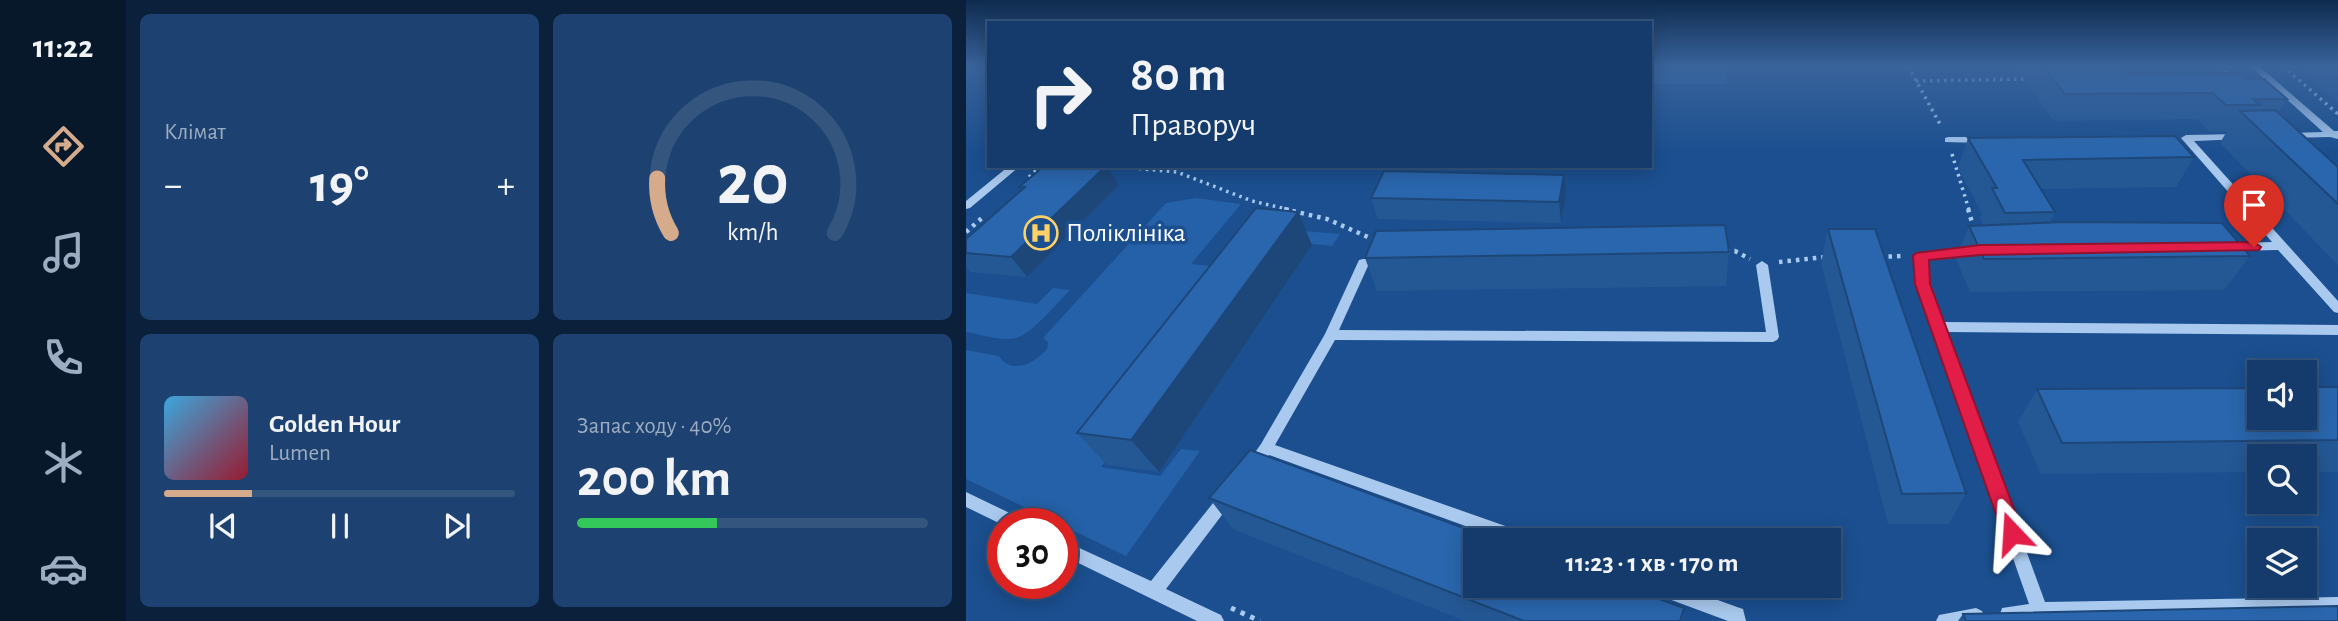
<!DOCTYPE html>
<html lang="uk">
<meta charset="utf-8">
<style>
body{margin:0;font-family:"Alegreya Sans",sans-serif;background:#1d4271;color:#f1f3f6;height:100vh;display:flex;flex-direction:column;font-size:26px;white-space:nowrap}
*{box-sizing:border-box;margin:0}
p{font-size:23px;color:#9dadc1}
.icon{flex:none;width:38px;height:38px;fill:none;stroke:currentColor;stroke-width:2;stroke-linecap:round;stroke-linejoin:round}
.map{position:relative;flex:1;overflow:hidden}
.sheet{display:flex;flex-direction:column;gap:14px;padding:14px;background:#0b203b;width:840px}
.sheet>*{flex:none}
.banner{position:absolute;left:21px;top:21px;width:665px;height:147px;border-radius:0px;box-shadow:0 4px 18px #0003,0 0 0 2px #33557e;background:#143b6b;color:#f1f3f6;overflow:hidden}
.fabs{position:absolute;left:1281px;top:360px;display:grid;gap:14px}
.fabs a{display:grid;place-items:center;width:70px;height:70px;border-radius:0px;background:#143b6b;box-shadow:0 4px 18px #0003,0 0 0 2px #33557e;font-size:35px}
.speed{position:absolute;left:21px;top:508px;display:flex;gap:14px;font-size:35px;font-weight:700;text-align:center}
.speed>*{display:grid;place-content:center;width:91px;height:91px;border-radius:50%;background:#143b6b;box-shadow:0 4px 18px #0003,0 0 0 2px #33557e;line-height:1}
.speed .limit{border:10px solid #d22;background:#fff;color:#111}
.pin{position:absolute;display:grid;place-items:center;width:60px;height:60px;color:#fff;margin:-72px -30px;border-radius:50% 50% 50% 0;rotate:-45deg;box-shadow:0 0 7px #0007}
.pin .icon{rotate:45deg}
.me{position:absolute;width:77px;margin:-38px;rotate:340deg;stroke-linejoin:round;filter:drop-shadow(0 0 5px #0008)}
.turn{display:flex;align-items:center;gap:24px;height:147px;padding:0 28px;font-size:32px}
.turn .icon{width:91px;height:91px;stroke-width:2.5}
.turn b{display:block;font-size:49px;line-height:60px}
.big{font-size:52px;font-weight:700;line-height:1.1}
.sheet .tile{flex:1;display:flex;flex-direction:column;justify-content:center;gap:10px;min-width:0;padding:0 24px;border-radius:10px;background:#1d4271}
.sheet .dial{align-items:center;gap:0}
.dial svg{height:182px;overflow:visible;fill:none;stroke:#33557e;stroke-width:7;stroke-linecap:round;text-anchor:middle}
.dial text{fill:#f1f3f6;stroke:none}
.song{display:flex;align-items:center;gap:21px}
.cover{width:84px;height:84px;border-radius:10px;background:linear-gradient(135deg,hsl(200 70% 55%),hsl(350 70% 35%))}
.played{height:7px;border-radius:4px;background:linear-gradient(90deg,#d6ab8b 25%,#33557e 25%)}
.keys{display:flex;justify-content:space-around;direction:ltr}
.heat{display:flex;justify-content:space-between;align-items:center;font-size:38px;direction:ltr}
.charge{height:10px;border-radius:5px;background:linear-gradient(90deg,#34c759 40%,#33557e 0)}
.sheet .tiles{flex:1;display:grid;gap:14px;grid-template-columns:repeat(2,1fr)}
.trip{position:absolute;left:497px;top:528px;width:378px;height:70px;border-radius:0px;background:#143b6b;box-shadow:0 4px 18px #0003,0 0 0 2px #33557e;font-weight:700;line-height:70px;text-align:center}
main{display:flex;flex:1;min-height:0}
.tabs{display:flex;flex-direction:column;width:126px;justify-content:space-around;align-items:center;background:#08182b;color:#9dadc1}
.tabs .icon{width:49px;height:49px}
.tabs .on{color:#d6ab8b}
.tabs b{font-size:32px;color:#f1f3f6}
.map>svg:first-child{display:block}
.green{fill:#2461a8}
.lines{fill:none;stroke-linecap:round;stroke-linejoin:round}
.path-far2{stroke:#a9c9ee;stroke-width:3.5;stroke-dasharray:2.5 4.5;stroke-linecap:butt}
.path-far1{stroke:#a9c9ee;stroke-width:4.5;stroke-dasharray:3.5 5;stroke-linecap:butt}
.path{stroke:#a9c9ee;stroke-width:5;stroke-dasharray:4.5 6;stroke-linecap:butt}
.minor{fill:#a9c9ee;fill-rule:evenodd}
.wall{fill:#245895}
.shaded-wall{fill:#1d4779}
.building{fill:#2a66ad;stroke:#1d4779;stroke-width:2}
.route{fill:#e11d48;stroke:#92132f;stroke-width:2}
.labels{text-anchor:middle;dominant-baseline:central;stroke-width:7;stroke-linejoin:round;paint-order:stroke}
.poi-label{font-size:26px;fill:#fff;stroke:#1b4f8f;text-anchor:start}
</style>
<main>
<nav class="tabs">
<b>11:22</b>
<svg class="icon on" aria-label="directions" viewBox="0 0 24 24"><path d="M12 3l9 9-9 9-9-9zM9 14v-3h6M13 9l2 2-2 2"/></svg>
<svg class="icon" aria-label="music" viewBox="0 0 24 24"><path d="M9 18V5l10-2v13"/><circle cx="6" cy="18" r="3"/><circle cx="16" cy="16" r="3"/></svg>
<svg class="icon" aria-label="phone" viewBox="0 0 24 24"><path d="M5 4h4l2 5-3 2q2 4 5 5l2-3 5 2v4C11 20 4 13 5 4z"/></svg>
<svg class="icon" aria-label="climate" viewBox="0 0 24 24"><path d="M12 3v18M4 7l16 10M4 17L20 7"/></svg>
<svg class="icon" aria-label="car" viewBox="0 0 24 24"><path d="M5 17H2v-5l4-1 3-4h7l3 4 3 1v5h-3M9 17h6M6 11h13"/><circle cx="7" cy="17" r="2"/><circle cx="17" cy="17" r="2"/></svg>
</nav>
<section class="sheet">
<div class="tiles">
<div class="tile"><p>Клімат</p>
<div class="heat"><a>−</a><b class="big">19°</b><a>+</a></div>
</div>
<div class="tile dial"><svg viewBox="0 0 100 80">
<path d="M14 69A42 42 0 1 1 86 69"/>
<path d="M14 69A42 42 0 0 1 8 45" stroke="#d6ab8b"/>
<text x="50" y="56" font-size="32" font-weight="700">20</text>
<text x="50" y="72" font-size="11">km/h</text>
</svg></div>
<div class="tile">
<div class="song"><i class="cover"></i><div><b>Golden Hour</b><p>Lumen</p></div></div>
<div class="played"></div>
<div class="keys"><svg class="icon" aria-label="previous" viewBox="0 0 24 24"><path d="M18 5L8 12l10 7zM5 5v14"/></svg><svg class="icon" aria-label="pause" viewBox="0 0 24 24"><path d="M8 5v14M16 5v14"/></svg><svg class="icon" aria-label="next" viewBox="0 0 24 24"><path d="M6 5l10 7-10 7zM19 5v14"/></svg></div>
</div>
<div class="tile"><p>Запас ходу · 40%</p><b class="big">200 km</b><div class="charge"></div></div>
</div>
</section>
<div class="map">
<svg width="1372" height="621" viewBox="0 0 1372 621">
<rect width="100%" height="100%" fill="#1b4f8f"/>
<path class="green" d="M684 66H842V67L759 68 761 84H684Z
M230 198 275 204 225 264 257 267 289 227 374 234 366 246 304 240 135 467 194 476 215 449 234 451 160 556 0 479V350L33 356C45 375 68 364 81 349L82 342 77 338 200 203Z
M87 288 104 290C91 303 66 334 50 338 35 342 15 334 0 332V293L71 304Z"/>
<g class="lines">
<path class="path-far2" d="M942 66 975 126
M1253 66 1262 75
M1317 66 1372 114
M950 81 1061 79
M986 154 1003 210
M145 166 211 172 286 201 325 210
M63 177 75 166"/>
<path class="path-far1" d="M318 209 361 219 411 241
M1002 209 1008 229
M0 232 16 218
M760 251H769L784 259
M914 257 936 256
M813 262 859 257"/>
<path class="path" d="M67 515 84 523
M265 608 294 621"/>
<path class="minor" d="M1284 66H1293L1368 131H1372V139L1364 137 1321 138V134L1324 133 1357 132Z
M1274 134 1279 137 1277 139 1228 141 1372 301V313L1368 312 1312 250 1262 251 1256 247 1262 243 1306 242 1215 138 1220 135Z
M982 137H1017L1022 140 1017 143 979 142V138Z
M43 166H54L4 208 0 209V201Z
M1009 247 1015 251 1013 254 961 259 963 284 977 322 1372 325V335L980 332 1079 602 1372 597V613L1036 620 1034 614 1036 608 1063 604 951 284 949 256 951 253Z
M417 254 421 255 423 258 421 261 402 266 373 330 800 332 790 265 796 261 802 265 813 337 811 340 807 342 369 340 309 445 562 534 568 536 570 541H541L303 455C297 463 293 473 282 469L280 465 295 444 359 334 393 260Z
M260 491 265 493 268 498 265 503 200 589 255 615 258 621H231L96 555V540L185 581 255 493Z
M0 492 54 518 56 523H37V525L0 507Z
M682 586H713L771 607 777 609 780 621H762L684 592Z
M1010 608 1016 611 1019 617 1017 621H970L973 615Z"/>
</g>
<path class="wall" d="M1048 66H1153L1160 74 1281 79 1321 99 1312 112 1372 167V265L1254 143 1261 131 1244 132 1231 119 1088 121Z
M1336 66H1372V102L1333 70Z
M1002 138 1228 157 1210 187 1075 189 1089 212 1084 223 1284 256 1258 290 1004 292 990 259 1003 226 1017 225 1014 218 1016 214 992 168Z
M598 175 600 195 595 223 412 219 405 198Z
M153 185 61 277 4 272 0 267V239L56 190 53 187Z
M862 229 1000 493 983 524H922L855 263Z
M346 245 193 472 141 465 111 433Z
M763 252 760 286 411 291 399 258Z
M1372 387V472H1339V457H1293V472L1075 474 1052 422 1071 389Z
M243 498 718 608 717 621H499L267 529Z
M997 614 1372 621H992Z"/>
<path class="shaded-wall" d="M140 166H141L153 185 61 277 45 257Z
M598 175 600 195 595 223 593 202Z
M332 212 346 245 193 472 165 440Z"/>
<path class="building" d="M1077 66H1153L1160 74 1274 73 1281 79H1298L1321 99H1287L1294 105H1260L1247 93 1099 94Z
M1309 110 1372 167V204L1274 111Z
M1209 136 1228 157 1057 160 1089 212 1039 213 1026 188H1031L1002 138Z
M78 166H140L45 257 0 253V239L59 187H53Z
M418 171 598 175 593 202 405 198Z
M290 208 332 212 165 440 111 433Z
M1098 222 1256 223 1284 256 1018 259 1003 226Z
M759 225 763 252 399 258 410 231Z
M862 229H909L1000 493 936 494Z
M1339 387H1372V440L1096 443 1071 389 1293 388V418H1339Z
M284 450 533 541H509V586H658L718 608 714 621H558L243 498Z
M1372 606V621H1000L997 614Z"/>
<linearGradient id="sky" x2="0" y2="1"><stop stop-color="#0f2b4f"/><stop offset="0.43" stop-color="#39639b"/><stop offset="1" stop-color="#39639b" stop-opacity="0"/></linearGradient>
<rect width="1372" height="153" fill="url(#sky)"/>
<path class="route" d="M1288 242 1295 247 1293 250 1014 255 963 260 964 284 1057 533 1054 540 1046 543 1039 540 949 284 947 256 950 253 1014 245Z"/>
<defs>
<symbol id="hospital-ring" viewBox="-11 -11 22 22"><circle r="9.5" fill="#1b4f8f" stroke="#ffd166" stroke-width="1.5"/><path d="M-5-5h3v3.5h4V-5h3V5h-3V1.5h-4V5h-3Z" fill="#ffd166"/></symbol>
</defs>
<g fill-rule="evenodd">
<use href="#hospital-ring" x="56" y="214" width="38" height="38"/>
</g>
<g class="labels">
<g class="poi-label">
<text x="100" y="233">Поліклініка</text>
</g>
</g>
</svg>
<div class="fabs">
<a><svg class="icon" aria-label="sound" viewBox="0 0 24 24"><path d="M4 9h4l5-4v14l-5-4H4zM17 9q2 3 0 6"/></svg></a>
<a><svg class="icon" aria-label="search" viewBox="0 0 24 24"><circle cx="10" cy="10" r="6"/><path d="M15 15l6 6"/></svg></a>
<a><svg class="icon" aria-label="layers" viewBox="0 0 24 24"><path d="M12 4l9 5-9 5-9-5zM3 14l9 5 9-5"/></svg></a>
</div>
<div class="speed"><div class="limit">30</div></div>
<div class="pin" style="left:1288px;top:247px;background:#d93025"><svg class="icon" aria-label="arrive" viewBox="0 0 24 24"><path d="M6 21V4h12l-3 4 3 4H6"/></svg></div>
<svg class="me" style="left:1046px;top:533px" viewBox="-20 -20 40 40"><path d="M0-17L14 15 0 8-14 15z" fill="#e11d48" stroke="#fff" stroke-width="4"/></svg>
<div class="trip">11:23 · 1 хв · 170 m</div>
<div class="banner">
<div class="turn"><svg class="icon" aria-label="right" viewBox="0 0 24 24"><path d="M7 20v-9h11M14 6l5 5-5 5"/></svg><div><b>80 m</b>Праворуч</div></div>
</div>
</div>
</main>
